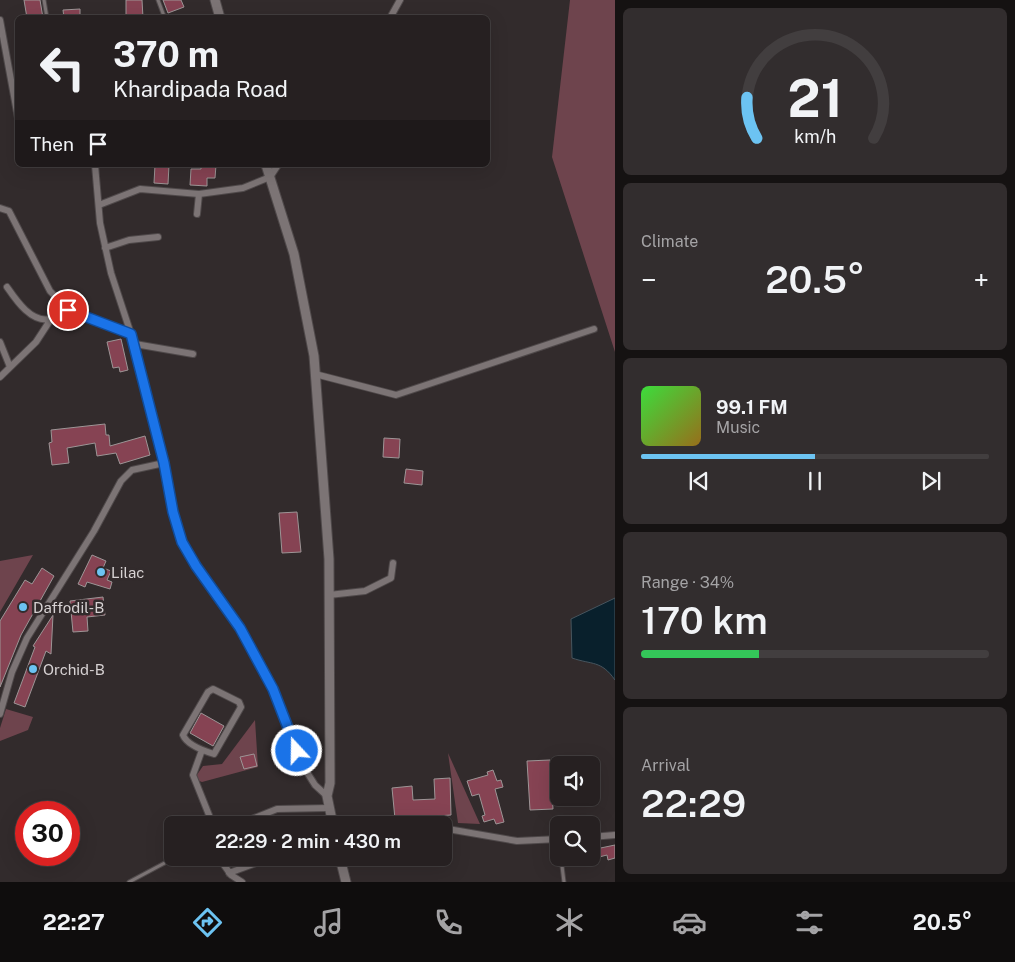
<!DOCTYPE html>
<meta charset="utf-8">
<style>
body{margin:0;font-family:"Public Sans",sans-serif;background:#322d2e;color:#f1f3f6;height:100vh;display:flex;flex-direction:column;font-size:19px;white-space:nowrap}
*{box-sizing:border-box;margin:0}
p{font-size:16px;color:#a4a3a5}
.icon{flex:none;width:28px;height:28px;fill:none;stroke:currentColor;stroke-width:2;stroke-linecap:round;stroke-linejoin:round}
.map{position:relative;flex:1;overflow:hidden}
.side{display:flex;flex-direction:column;gap:8px;padding:8px;background:#151212;width:400px}
.side>*{flex:none}
.guide{position:absolute;left:15px;top:15px;width:475px;height:152px;border-radius:8px;box-shadow:0 5px 20px #0002,0 0 0 1px #423e3f;background:#262021;color:#f1f3f6;overflow:hidden}
.tools{position:absolute;left:550px;top:756px;display:grid;gap:10px}
.tools a{display:grid;place-items:center;width:50px;height:50px;border-radius:8px;background:#262021;box-shadow:0 5px 20px #0002,0 0 0 1px #423e3f;font-size:25px}
.speed{position:absolute;left:15px;top:801px;display:flex;gap:10px;font-size:25px;font-weight:700;text-align:center}
.speed>*{display:grid;place-content:center;width:65px;height:65px;border-radius:50%;background:#262021;box-shadow:0 5px 20px #0002,0 0 0 1px #423e3f;line-height:1}
.speed .limit{border:8px solid #d22;background:#fff;color:#111}
.pin{position:absolute;display:grid;place-items:center;width:42px;height:42px;color:#fff;margin:-21px;border:2px solid #fff;border-radius:50%;box-shadow:0 1px 5px #0007}
.me{position:absolute;width:55px;margin:-28px;rotate:339deg;stroke-linejoin:round;filter:drop-shadow(0 0 4px #0008)}
.turn{display:flex;align-items:center;gap:18px;height:105px;padding:0 15px;font-size:22px}
.turn .icon{width:65px;height:65px;stroke-width:2.5}
.turn b{display:block;font-size:35px;line-height:42px}
.then{display:flex;align-items:center;height:48px;padding:0 15px;background:#0003;gap:10px;font-size:19px}
.big{font-size:38px;font-weight:600;line-height:1.1}
.side .widget{flex:1;display:flex;flex-direction:column;justify-content:center;gap:8px;min-width:0;padding:0 18px;border-radius:8px;background:#322d2e}
.side .dial{align-items:center;gap:0}
.dial svg{height:130px;overflow:visible;fill:none;stroke:#423e3f;stroke-width:7;stroke-linecap:round;text-anchor:middle}
.dial text{fill:#f1f3f6;stroke:none}
.song{display:flex;align-items:center;gap:15px}
.cover{width:60px;height:60px;border-radius:8px;background:linear-gradient(135deg,hsl(120 70% 55%),hsl(40 70% 35%))}
.played{height:5px;border-radius:2px;background:linear-gradient(90deg,#6cc3f2 50%,#423e3f 50%)}
.keys{display:flex;justify-content:space-around;direction:ltr}
.heat{display:flex;justify-content:space-between;align-items:center;font-size:28px;direction:ltr}
.charge{height:8px;border-radius:4px;background:linear-gradient(90deg,#34c759 34%,#423e3f 0)}
.trip{position:absolute;left:164px;top:816px;width:288px;height:50px;border-radius:8px;background:#262021;box-shadow:0 5px 20px #0002,0 0 0 1px #423e3f;font-weight:600;line-height:50px;text-align:center}
.tab-bar{display:flex;height:80px;justify-content:space-around;align-items:center;background:#0f0d0d;color:#a4a3a5}
.tab-bar .icon{width:35px;height:35px}
.tab-bar .current{color:#6cc3f2}
.tab-bar b{font-size:22px;color:#f1f3f6}
main{display:flex;flex:1;min-height:0}
.map>svg:first-child{display:block}
.green{fill:#6e444d}
.water{fill:#09202c;stroke:#47555e}
.building{fill:#864353;stroke:#9d9596}
.lines{fill:none;stroke-linecap:round;stroke-linejoin:round}
.lane-casing{stroke:#4f494a;stroke-width:5}
.street-casing{stroke:#4f494a;stroke-width:8}
.secondary-casing{stroke:#4f494a;stroke-width:11}
.lane{stroke:#7c7475;stroke-width:3}
.street{stroke:#7c7475;stroke-width:6}
.secondary{stroke:#7c7475;stroke-width:9}
.route-casing{stroke:#114b97;stroke-width:12}
.route{stroke:#1a73e8;stroke-width:9}
.poi-dot{fill:#6cc3f2;stroke:#322b2c;stroke-width:2}
.labels{text-anchor:middle;dominant-baseline:central;stroke-width:5;stroke-linejoin:round;paint-order:stroke}
.poi-label{font-size:15px;fill:#d7d2d3;stroke:#322b2c;text-anchor:start}
</style>
<main>
<div class="map">
<svg width="615" height="882" viewBox="0 0 615 882">
<rect width="100%" height="100%" fill="#322b2c"/>
<path class="green" d="M570 0H615V352L552 157Z
M33 555 0 612V561Z
M6 709 33 717 28 730 0 741V728Z
M255 720 258 767 202 782 194 779 203 766 222 764Z
M448 753 480 824 458 823Z"/>
<path class="water" d="M615 598V680C601 660 592 665 572 658L571 619Z"/>
<path class="building" d="M24 0H40L43 18H27Z
M126 0H142L143 18H126Z
M163 0H181L184 7 168 13Z
M80 9V18H64L63 10Z
M155 165H169L168 184 154 183Z
M201 165H216L215 178H207V186L190 185 191 169H201Z
M121 339 128 370 120 372 119 367 113 368 107 342Z
M105 424 106 435H109L110 446 145 436 150 455 120 464 116 453 97 456 95 443 67 448 69 463 52 465 49 443 52 442 51 430Z
M384 438 400 439 399 458 383 457Z
M406 469 423 471 422 485 404 483Z
M297 512 301 552 282 553 279 513Z
M92 555 106 561 103 568 111 571 107 580 112 582 110 589 87 582 85 587 78 584Z
M42 568 54 576 21 635 0 687V621L25 580 32 584Z
M103 597 105 615 87 617 88 631 73 632 70 601Z
M53 615 51 654 46 651 25 707 14 703 35 647 33 646Z
M201 713 224 726 213 746 190 733Z
M254 754 257 766 244 769 240 757Z
M550 760 553 809 530 810 527 761Z
M493 770 497 781 501 780 503 787 495 789 504 822 496 824 494 819 484 822 482 816 485 815 479 794 472 796 467 781 488 775 487 772Z
M450 778 451 815 395 819 392 788 412 786 413 800 435 799 434 779Z
M615 845V858L608 860 607 855 591 859V850Z"/>
<g class="lines">
<defs>
<path id="lane" d="M44 0 47 18
M158 0 164 16
M561 858 564 882
M129 882 174 858"/>
<path id="street" d="M390 18 400 0
M0 20 18 118
M95 165 100 223 111 273 131 334
M99 205 140 189 199 194
M0 208 9 211 50 291 68 310 131 334 164 463 173 512 182 542 196 566 240 628 273 689 303 766 315 785 327 796
M197 214 199 194 243 188 270 177 278 165
M105 248 129 240 158 237
M7 287C16 300 31 323 50 319 56 318 62 313 68 310
M0 342 10 367
M135 344 193 354
M315 374 396 395 594 329 579 334
M0 377 36 342 51 319
M329 595 365 591 391 578 393 563
M213 689 239 702 241 707 214 754C204 751 187 745 183 735L208 692Z
M0 714 12 672 27 638 94 531 121 481 132 470 164 463
M202 750 193 775 213 825
M237 825 277 809 329 808
M442 828 517 841 559 839
M591 837 615 835
M219 858 231 875 242 882
M229 873 267 859"/>
<path id="secondary" d="M215 0 220 18
M266 165 294 254 314 356 329 559 330 783 327 796 333 825
M340 858 346 882"/>
</defs>
<use href="#lane" class="lane-casing"/>
<use href="#street" class="street-casing"/>
<use href="#secondary" class="secondary-casing"/>
<use href="#lane" class="lane"/>
<use href="#street" class="street"/>
<use href="#secondary" class="secondary"/>
</g>
<g class="lines">
<defs>
<path id="route" d="M68 310 131 334 164 463 173 512 182 542 196 566 240 628 273 689 297 751"/>
</defs>
<use href="#route" class="route-casing"/>
<use href="#route" class="route"/>
</g>
<g class="poi-dot">
<circle cx="101" cy="572" r="5"/>
<circle cx="23" cy="607" r="5"/>
<circle cx="33" cy="669" r="5"/>
</g>
<g class="labels">
<g class="poi-label">
<text x="111" y="572">Lilac</text>
<text x="33" y="607">Daffodil-B</text>
<text x="43" y="669">Orchid-B</text>
</g>
</g>
</svg>
<div class="tools">
<a><svg class="icon" aria-label="sound" viewBox="0 0 24 24"><path d="M4 9h4l5-4v14l-5-4H4zM17 9q2 3 0 6"/></svg></a>
<a><svg class="icon" aria-label="search" viewBox="0 0 24 24"><circle cx="10" cy="10" r="6"/><path d="M15 15l6 6"/></svg></a>
</div>
<div class="speed"><div class="limit">30</div></div>
<div class="pin" style="left:68px;top:310px;background:#d93025"><svg class="icon" aria-label="arrive" viewBox="0 0 24 24"><path d="M6 21V4h12l-3 4 3 4H6"/></svg></div>
<svg class="me" style="left:297px;top:751px" viewBox="-20 -20 40 40"><circle r="17" fill="#1a73e8" stroke="#fff" stroke-width="3"/><path d="M0-11L8 9 0 5-8 9z" fill="#fff"/></svg>
<div class="trip">22:29 · 2 min · 430 m</div>
<div class="guide">
<div class="turn"><svg class="icon" aria-label="left" viewBox="0 0 24 24"><path d="M17 20v-9H6M10 6l-5 5 5 5"/></svg><div><b>370 m</b>Khardipada Road</div></div>
<div class="then">Then<svg class="icon" aria-label="arrive" viewBox="0 0 24 24"><path d="M6 21V4h12l-3 4 3 4H6"/></svg></div>
</div>
</div>
<section class="side">
<div class="widget dial"><svg viewBox="0 0 100 80">
<path d="M14 69A42 42 0 1 1 86 69"/>
<path d="M14 69A42 42 0 0 1 8 44" stroke="#6cc3f2"/>
<text x="50" y="56" font-size="32" font-weight="700">21</text>
<text x="50" y="72" font-size="11">km/h</text>
</svg></div>
<div class="widget"><p>Climate</p>
<div class="heat"><a>−</a><b class="big">20.5°</b><a>+</a></div>
</div>
<div class="widget">
<div class="song"><i class="cover"></i><div><b>99.1 FM</b><p>Music</p></div></div>
<div class="played"></div>
<div class="keys"><svg class="icon" aria-label="previous" viewBox="0 0 24 24"><path d="M18 5L8 12l10 7zM5 5v14"/></svg><svg class="icon" aria-label="pause" viewBox="0 0 24 24"><path d="M8 5v14M16 5v14"/></svg><svg class="icon" aria-label="next" viewBox="0 0 24 24"><path d="M6 5l10 7-10 7zM19 5v14"/></svg></div>
</div>
<div class="widget"><p>Range · 34%</p><b class="big">170 km</b><div class="charge"></div></div>
<div class="widget"><p>Arrival</p><b class="big">22:29</b></div>
</section>
</main>
<nav class="tab-bar">
<b>22:27</b>
<svg class="icon current" aria-label="directions" viewBox="0 0 24 24"><path d="M12 3l9 9-9 9-9-9zM9 14v-3h6M13 9l2 2-2 2"/></svg>
<svg class="icon" aria-label="music" viewBox="0 0 24 24"><path d="M9 18V5l10-2v13"/><circle cx="6" cy="18" r="3"/><circle cx="16" cy="16" r="3"/></svg>
<svg class="icon" aria-label="phone" viewBox="0 0 24 24"><path d="M5 4h4l2 5-3 2q2 4 5 5l2-3 5 2v4C11 20 4 13 5 4z"/></svg>
<svg class="icon" aria-label="climate" viewBox="0 0 24 24"><path d="M12 3v18M4 7l16 10M4 17L20 7"/></svg>
<svg class="icon" aria-label="car" viewBox="0 0 24 24"><path d="M5 17H2v-5l4-1 3-4h7l3 4 3 1v5h-3M9 17h6M6 11h13"/><circle cx="7" cy="17" r="2"/><circle cx="17" cy="17" r="2"/></svg>
<svg class="icon" aria-label="filters" viewBox="0 0 24 24"><path d="M4 7h16M4 17h16"/><circle cx="9" cy="7" r="2"/><circle cx="15" cy="17" r="2"/></svg>
<b>20.5°</b>
</nav>
